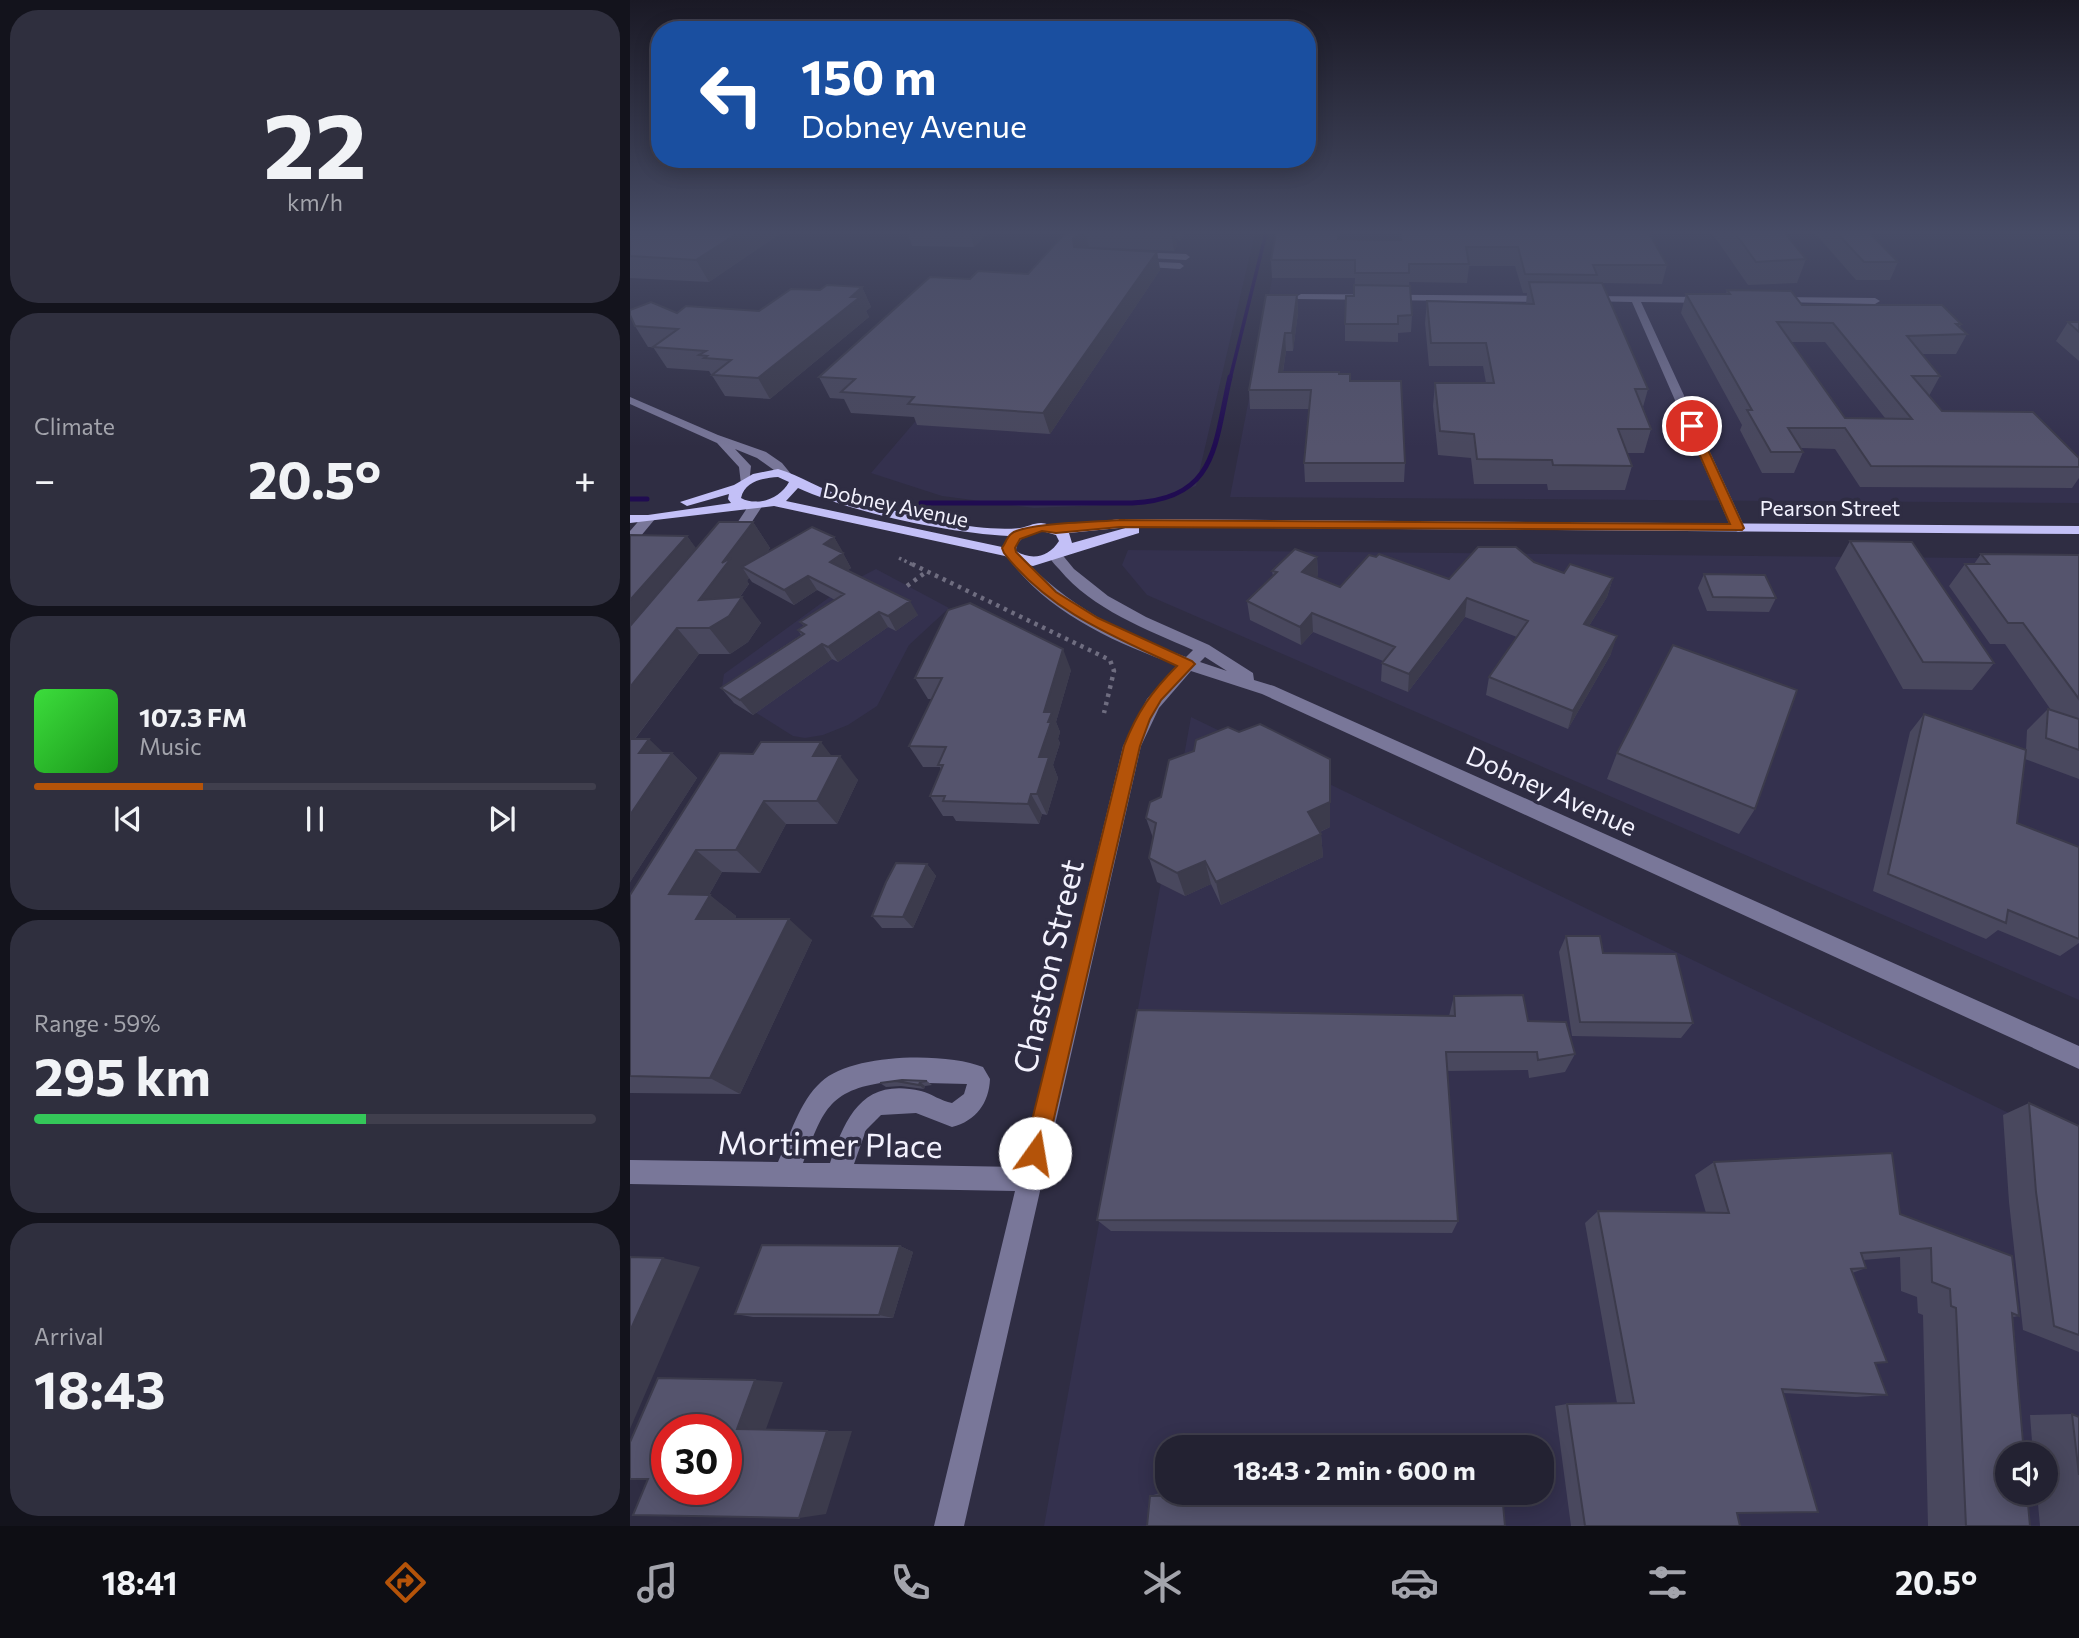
<!DOCTYPE html>
<meta charset="utf-8">
<style>
body{margin:0;font-family:Commissioner,sans-serif;background:#2f2f3e;color:#f1f3f6;height:100vh;display:flex;flex-direction:column;font-size:26px;white-space:nowrap}
*{box-sizing:border-box;margin:0}
p{font-size:23px;color:#a3a4ac}
.icon{flex:none;width:38px;height:38px;fill:none;stroke:currentColor;stroke-width:2;stroke-linecap:round;stroke-linejoin:round}
.map{position:relative;flex:1;overflow:hidden}
.panel{display:flex;flex-direction:column;gap:10px;padding:10px;background:#13131c;width:630px}
.panel>*{flex:none}
.banner{position:absolute;left:21px;top:21px;width:665px;height:147px;border-radius:28px;box-shadow:0 4px 18px #0003,0 0 0 2px #403f4d;background:#1a4fa0;color:#fff;overflow:hidden}
.buttons{position:absolute;left:1365px;top:1442px;display:grid;gap:14px}
.buttons a{display:grid;place-items:center;width:63px;height:63px;border-radius:50%;background:#232232;box-shadow:0 4px 18px #0003,0 0 0 2px #403f4d;font-size:35px}
.speed{position:absolute;left:21px;top:1414px;display:flex;gap:14px;font-size:35px;font-weight:700;text-align:center}
.speed>*{display:grid;place-content:center;width:91px;height:91px;border-radius:50%;background:#232232;box-shadow:0 4px 18px #0003,0 0 0 2px #403f4d;line-height:1}
.speed .limit{border:10px solid #d22;background:#fff;color:#111}
.pin{position:absolute;display:grid;place-items:center;width:60px;height:60px;color:#fff;margin:-30px;border:4px solid #fff;border-radius:50%;box-shadow:0 2px 7px #0007}
.me{position:absolute;width:77px;margin:-38px;rotate:13deg;stroke-linejoin:round;filter:drop-shadow(0 0 5px #0008)}
.turn{display:flex;align-items:center;gap:24px;height:147px;padding:0 35px;font-size:32px}
.turn .icon{width:91px;height:91px;stroke-width:2.5}
.turn b{display:block;font-size:49px;line-height:60px}
.big{font-size:52px;font-weight:700;line-height:1.1}
.panel .card{flex:1;display:flex;flex-direction:column;justify-content:center;gap:10px;min-width:0;padding:0 24px;border-radius:28px;background:#2f2f3e}
.panel .dial{align-items:center;gap:0}
.dial b{font-size:91px;line-height:1}
.song{display:flex;align-items:center;gap:21px}
.cover{width:84px;height:84px;border-radius:10px;background:linear-gradient(135deg,hsl(120 70% 55%),hsl(120 70% 35%))}
.played{height:7px;border-radius:4px;background:linear-gradient(90deg,#b45309 30%,#403f4d 30%)}
.keys{display:flex;justify-content:space-around;direction:ltr}
.heat{display:flex;justify-content:space-between;align-items:center;font-size:38px;direction:ltr}
.charge{height:10px;border-radius:5px;background:linear-gradient(90deg,#34c759 59%,#403f4d 0)}
.trip{position:absolute;left:525px;top:1435px;width:399px;height:70px;border-radius:28px;background:#232232;box-shadow:0 4px 18px #0003,0 0 0 2px #403f4d;font-weight:700;line-height:70px;text-align:center}
.menu{display:flex;height:112px;justify-content:space-around;align-items:center;background:#0e0e14;color:#a3a4ac}
.menu .icon{width:49px;height:49px}
.menu .active{color:#b45309}
.menu b{font-size:32px;color:#f1f3f6}
main{display:flex;flex:1;min-height:0}
.map>svg:first-child{display:block}
.built{fill:#34314e;fill-rule:evenodd}
.lines{fill:none;stroke-linecap:round;stroke-linejoin:round}
.stream-far1{stroke:#200c51;stroke-width:3.5}
.stream{stroke:#200c51;stroke-width:5}
.path-far1{stroke:#6f6d80;stroke-width:3.5;stroke-dasharray:2.5 3.5;stroke-linecap:butt}
.path{stroke:#6f6d80;stroke-width:4.5;stroke-dasharray:3.5 5;stroke-linecap:butt}
.minor{fill:#797799;fill-rule:evenodd}
.major{fill:#c3c0f7;fill-rule:evenodd}
.wall{fill:#49485e;fill-rule:evenodd}
.shaded-wall{fill:#3c3b4c}
.building{fill:#55546d;stroke:#3c3b4c;stroke-width:2;fill-rule:evenodd}
.route{fill:#b45309;stroke:#753606;stroke-width:2}
.labels{text-anchor:middle;dominant-baseline:central;stroke-width:7;stroke-linejoin:round;paint-order:stroke}
.far-street-label{font-size:21px;fill:#f3f2fe;stroke:#2f2d43}
.street-label{font-size:26px;fill:#f3f2fe;stroke:#2f2d43}
.near-street-label{font-size:32px;fill:#f3f2fe;stroke:#2f2d43}
</style>
<main>
<section class="panel">
<div class="card dial"><b>22</b><p>km/h</p></div>
<div class="card"><p>Climate</p>
<div class="heat"><a>−</a><b class="big">20.5°</b><a>+</a></div>
</div>
<div class="card">
<div class="song"><i class="cover"></i><div><b>107.3 FM</b><p>Music</p></div></div>
<div class="played"></div>
<div class="keys"><svg class="icon" aria-label="previous" viewBox="0 0 24 24"><path d="M18 5L8 12l10 7zM5 5v14"/></svg><svg class="icon" aria-label="pause" viewBox="0 0 24 24"><path d="M8 5v14M16 5v14"/></svg><svg class="icon" aria-label="next" viewBox="0 0 24 24"><path d="M6 5l10 7-10 7zM19 5v14"/></svg></div>
</div>
<div class="card"><p>Range · 59%</p><b class="big">295 km</b><div class="charge"></div></div>
<div class="card"><p>Arrival</p><b class="big">18:43</b></div>
</section>
<div class="map">
<svg width="1449" height="1526" viewBox="0 0 1449 1526">
<rect width="100%" height="100%" fill="#2f2d43"/>
<path class="built" d="M447 233H625L566 486 521 503 404 508 312 496 241 473Z
M651 233H1449V503L600 497Z
M498 550 1449 559V1000L517 595 492 565Z
M246 569 319 608 279 645 247 706 218 725 193 735 175 738 163 736 96 694 92 687 94 674 219 583Z
M561 717 1449 1147V1526H414ZM537 1447H912V1493H537ZM1377 1454H1416V1493H1377Z"/>
<g class="lines">
<path class="stream-far1" d="M600 379 636 233"/>
<path class="stream" d="M0 499H17
M291 503H502C588 499 584 445 600 377"/>
<path class="path-far1" d="M269 558 285 566"/>
<path class="path" d="M282 564 480 660 484 671 474 713
M277 586 296 572"/>
<path class="minor" d="M504 252 556 254 560 257 556 260 501 257V253Z
M505 261 550 263 554 266 550 269 502 266V262Z
M671 294 919 296 924 299 919 302 668 299 666 297Z
M958 296 1077 297 1082 300 1077 303 1011 302 1115 528 1113 531 1108 532 1101 528 1002 302 955 301V297Z
M1147 297 1245 298 1250 301 1245 304 1144 302V298Z
M0 397 88 435 136 452 152 463 161 474 155 478 127 458 105 449 121 466 119 484H111L109 467 87 443 0 404Z
M126 501 133 505 108 543 103 544 98 543 96 540 121 502Z
M18 515 25 519 5 543 0 544V531L13 516Z
M425 551 430 552 444 569 478 596 516 617 579 645 623 673 624 680 644 686 1449 1046V1069L632 694 561 671 529 708 511 746 334 1526H304L385 1191 0 1184V1160L148 1162C160 1136 169 1102 191 1082 221 1053 316 1052 353 1067L360 1079C359 1103 346 1121 322 1127L286 1113 251 1115 236 1130 224 1164 391 1167 493 746 517 699 547 665C485 643 418 613 378 558L380 555H390C436 605 492 634 556 657L563 650C516 629 463 610 429 569 424 563 418 559 420 552ZM575 657 597 671 570 662ZM257 1082 337 1084 334 1094 322 1103C311 1101 302 1094 291 1091 233 1077 215 1117 200 1163H173C193 1112 197 1090 257 1082Z"/>
<path class="major" d="M148 469C170 475 191 490 216 497 264 511 341 533 390 528 397 527 403 523 411 523 416 523 421 526 426 526 447 526 469 521 490 519L1449 526V534L509 527V533L403 566 389 563 375 556 144 506 0 523V515H18L101 503 98 499 99 494 57 506 50 502 104 485 123 474ZM148 477 159 482C150 499 127 507 111 498 115 481 133 478 148 477ZM168 488C224 513 318 533 379 536L372 547 156 501ZM499 527 442 543 439 533ZM412 531 426 535 429 541C419 557 402 561 386 551 386 538 400 533 412 531Z"/>
</g>
<path class="wall" d="M0 233H151L79 282 0 278Z
M278 233H358L344 247 282 246Z
M435 233H555L550 241 545 237 547 246 544 251 459 247 527 252 530 270 420 434 287 425 284 417 221 413 214 399 200 398 189 377 340 279 398 274Z
M646 233H710L709 239 769 240V233H1019L1037 265 1032 284 972 283 1018 389 1013 407 1021 429 1014 453H997L1002 466 995 490H918L917 484H844L841 458 808 455 803 406 805 383H856L853 366H799L795 323 797 301 896 304 897 293H893L885 266H839L837 283 779 282 782 315 781 332 768 333V342L715 341V324L724 296 725 278H642L641 260Z
M1082 233H1155L1176 259 1167 283 1118 285Z
M1185 233H1240L1268 262 1260 280H1226Z
M232 287 241 307 236 311 239 317 140 399 95 396 83 377 82 376 79 371 37 368 23 347H18L5 326 47 313 129 311 190 290Z
M1097 290 1172 305 1331 324 1330 327 1337 334 1326 354H1292L1310 376 1299 396 1312 411 1449 458V478L1442 488 1230 487 1205 449 1171 448 1173 452 1164 473H1132L1110 430 1112 425 1051 313 1056 294H1096ZM1161 342H1195L1255 418H1215Z
M667 295 668 313 663 351H656L653 372 709 374 720 381 775 463 774 482H675L674 463 679 409H620L619 390Z
M1438 322H1449V361L1426 341Z
M123 522 140 548 137 553 204 537 221 568 218 570 288 615 266 631 258 627 208 662 202 659 123 715 104 703 91 688 171 635 168 630 174 626 170 622 205 600 187 590 164 605 122 582 119 578 117 581 119 584 110 597 131 623 118 642 100 654H69L5 739 34 753H42L67 778 0 882V535L57 536 66 549Z
M1220 541 1364 663 1342 690 1273 689 1205 568Z
M1351 554 1449 555V779L1395 759 1387 823 1449 847V943L1430 956 1368 930 1356 939 1243 891 1280 732 1294 714 1396 750 1397 730 1418 709 1421 710 1375 644H1360L1319 586 1335 564H1344Z
M687 557 688 576 686 577 710 587 819 579 904 562 934 573 983 578 977 597 959 626 981 654 938 729 856 695 859 677 887 637 835 617 778 692 751 681 752 663 753 661 683 632 671 645 620 620 617 601 643 576 642 571Z
M1074 574 1146 598 1139 612 1077 611 1068 588Z
M441 670 426 722 430 732 428 739 430 743 423 765 428 778 417 815 412 814 409 824 326 821 323 816H313L300 796 311 770 310 767H293L279 746 302 699H298L285 678Z
M609 732 700 759V827L690 832 691 834 693 857 591 905 581 884 555 896 527 882 519 858 523 838 516 818 531 797Z
M987 753 1125 809 1109 834 977 779Z
M123 754 201 756 228 780 207 824H156L130 873 92 872 79 895 106 916 105 919 182 940 110 1094 0 1093V895Z
M297 864 306 876 283 928H252L242 916Z
M936 936 973 953 1063 1023 1051 1038 942 1036 929 952Z
M824 996 898 1021 945 1054 935 1072 899 1078 898 1070 817 1071 828 1221 822 1233 481 1231 467 1220 819 1016Z
M272 1080 297 1081 302 1085 295 1086 294 1089 271 1086 256 1087 250 1083Z
M1399 1103 1449 1126V1352L1393 1330 1379 1202 1373 1115Z
M1084 1162 1270 1214 1389 1316 1383 1317 1400 1526H1298L1293 1315 1288 1313 1287 1297 1271 1291 1270 1257 1233 1260 1236 1268 1222 1273 1245 1363 1257 1395 1226 1397 1153 1393 1107 1513 1110 1526H941L925 1406 937 1404 987 1403 955 1223 968 1211 1076 1213 1065 1175Z
M270 1246 283 1252 263 1318 123 1317 105 1314Z
M1442 1414 1449 1417V1526H1410L1407 1493H1416V1454H1403L1400 1415Z
M533 1492 537 1493H872L520 1496Z"/>
<path class="shaded-wall" d="M108 233H151L79 282 66 260Z
M340 233H358L344 247Z
M450 233H456L459 247 449 266 443 239Z
M541 233H545L547 246 544 251Z
M549 233H555L550 241Z
M527 252 530 270 420 434 413 413Z
M232 287 241 307 236 311 239 317 140 399 128 378Z
M667 295 668 313 663 351 662 333Z
M655 333 656 351 650 390 649 372Z
M123 522 140 548 122 573 112 567 119 578 117 581 119 584 94 619 112 597 131 623 118 642 100 654 79 628 69 600 92 563Z
M57 536 75 560 0 651V600Z
M204 537 213 552 194 544Z
M213 553 221 568 209 576 200 562Z
M687 557 688 576 673 591 672 572Z
M178 576 187 590 164 605 154 590Z
M983 578 977 597 949 642 954 624Z
M837 598 835 617 778 692 779 674Z
M280 601 288 615 266 631 258 616Z
M249 612 258 627 208 662 198 647Z
M682 613 683 632 671 645 670 627Z
M47 628 69 654 0 745V687Z
M987 636 981 654 938 729 943 711Z
M192 644 202 659 123 715 110 700Z
M433 649 441 670 426 722 430 732 428 739 430 743 423 765 428 778 417 815 407 794 409 757 414 712Z
M19 739 39 758 42 753 67 778 0 882V815L9 753Z
M191 742 207 763 210 756 228 780 207 824 187 801 183 756Z
M700 759V827L680 836 678 812Z
M401 794 412 814 409 824 398 804Z
M134 801 156 824 130 873 106 850Z
M691 834 693 857 591 905 586 882Z
M66 850 92 872 67 916 39 894Z
M575 861 581 884 555 896 547 873Z
M297 864 306 876 283 928 273 917Z
M80 895 106 916 93 940 66 919Z
M159 919 182 940 110 1094 80 1078Z
M290 1082 295 1086 294 1089 289 1085Z
M270 1246 283 1252 263 1318 249 1315Z
M33 1258 70 1267 0 1429V1331Z
M125 1380 153 1382 136 1429H107Z
M197 1431H222L196 1514 169 1518Z"/>
<path class="building" d="M0 233H108L66 260 0 256Z
M435 233H450L443 239 444 247 527 252 413 413 278 404 284 397 211 392 225 379 189 377 300 277 340 279 348 271 398 274Z
M646 233H708V239L771 240 770 233H1019L1037 265H963L967 275 895 274 888 247H836L839 264H779V273H725V260H641Z
M1105 233H1155L1176 259 1126 262Z
M1207 233H1240L1268 262H1234Z
M899 282 972 283 1018 389H1005L1021 429H988L1002 466 923 465 922 460 847 459 844 434 810 431 805 383H864L856 343H801L797 301 904 304Z
M197 285 232 287 221 297H230L128 378 82 375 101 360 74 358 77 356 69 355 76 351 23 347 48 329 5 326 0 315V310L21 302 47 313 56 306 129 311 161 289 190 290Z
M724 285 780 286 782 315 768 316V324H715L716 296H724Z
M1097 290 1161 291 1172 305H1312L1331 324H1326L1337 334 1277 336 1310 376H1282L1312 411 1403 412 1449 458V467L1241 466 1215 428H1158L1173 452H1141L1117 410H1122L1056 294H1100ZM1147 322 1203 323 1282 419 1215 418Z
M636 295H667L662 333H655L649 372H709V374H720V381H771L775 463H674L681 390H619Z
M1438 322H1449V332Z
M89 522H123L92 563 101 558 69 600 112 597 99 616 79 628H47L0 687V626Z
M182 527 204 537 194 544 213 553 200 562 280 601 258 616 249 612 198 647 192 644 110 700 91 688 174 634 168 630 176 625 170 622 214 594 178 576 154 590 112 567Z
M0 535 57 536 0 600Z
M1220 541 1282 542 1364 663 1293 662Z
M848 547H886L904 562 934 573 940 564 983 578 954 624 987 636 943 711 859 677 898 621 837 598 779 674 752 663 765 647 682 613 670 627 617 601 647 572 642 571 665 549 687 557 672 572 710 587 739 555 746 557 749 554 819 579Z
M1351 554 1449 555V699L1393 623H1378L1335 564H1359Z
M1074 574 1135 575 1146 598 1083 597Z
M340 603 433 649 414 712H422L418 722H421L409 757H419L407 794H401L398 804 313 801 315 796H300L313 765H308L316 747 279 746 312 678H285L318 610Z
M1043 645 1167 690 1125 809 987 753Z
M1418 709 1449 719V750L1416 738Z
M1294 714 1396 750 1387 823 1449 847V939L1378 910 1376 923 1258 874Z
M630 724 700 759V802L678 812 691 834 586 882 575 861 547 873 519 858 526 823 516 818 520 802 531 797 539 760 564 751 566 740 598 727 609 732Z
M0 739H19L9 753H42L0 815Z
M131 742H191L183 756H210L187 801H134L106 850H66L39 894 80 895 66 919H159L80 1078 0 1076V895L90 753 123 754Z
M266 863 297 864 273 917 242 916 256 882Z
M936 936H970L973 953 1046 954 1063 1023 950 1022Z
M893 995 898 1021 936 1022 945 1054 908 1060 907 1052H816L828 1221 467 1220 507 1010 825 1016 824 996Z
M272 1080 297 1081 290 1082 289 1085 266 1081 250 1083Z
M1399 1103 1449 1126V1335L1424 1326 1406 1192Z
M1262 1153 1270 1214 1382 1256 1389 1316 1382 1313 1394 1454H1377V1493H1397L1400 1526H1336L1326 1308 1321 1306 1320 1289 1302 1282 1301 1248 1231 1253 1236 1268 1221 1269 1257 1362 1245 1363 1257 1395 1152 1389 1188 1512 1107 1513 1110 1526H955L937 1404 1004 1403 968 1211 1099 1213 1084 1162Z
M132 1245 270 1246 249 1315 105 1314Z
M0 1257 33 1258 0 1331Z
M28 1378 125 1380 107 1429 197 1431 169 1518 3 1515 18 1479H0V1442ZM37 1430H96V1489H37Z
M1442 1414 1449 1417V1475Z
M654 1493H872L875 1526H517L520 1496Z"/>
<linearGradient id="sky" x2="0" y2="1"><stop stop-color="#1a1925"/><stop offset="0.52" stop-color="#474c66"/><stop offset="1" stop-color="#474c66" stop-opacity="0"/></linearGradient>
<rect width="1449" height="447" fill="url(#sky)"/>
<path class="route" d="M1062 423 1067 426 1114 528 1112 530 490 527 426 533 412 531 390 539 385 548 386 552 426 592 468 618 562 661 565 664 531 700 520 719 510 746 416 1153 413 1161 405 1164 398 1161 394 1153 494 746C507 712 522 691 547 666 483 636 419 611 374 553L372 548C375 544 377 537 381 534 393 523 468 522 490 520L1100 524 1057 426Z"/>
<g class="labels">
<g class="far-street-label">
<text transform="translate(266 504) rotate(12)">Dobney Avenue</text>
<text x="1200" y="507">Pearson Street</text>
</g>
<g class="street-label">
<text transform="translate(922 790) rotate(24)">Dobney Avenue</text>
</g>
<g class="near-street-label">
<text transform="translate(417 966) rotate(-77)">Chaston Street</text>
<text transform="translate(200 1143) rotate(1)">Mortimer Place</text>
</g>
</g>
</svg>
<div class="buttons">
<a><svg class="icon" aria-label="sound" viewBox="0 0 24 24"><path d="M4 9h4l5-4v14l-5-4H4zM17 9q2 3 0 6"/></svg></a>
</div>
<div class="speed"><div class="limit">30</div></div>
<div class="pin" style="left:1062px;top:426px;background:#d93025"><svg class="icon" aria-label="arrive" viewBox="0 0 24 24"><path d="M6 21V4h12l-3 4 3 4H6"/></svg></div>
<svg class="me" style="left:405px;top:1153px" viewBox="-20 -20 40 40"><circle r="19" fill="#fff"/><path d="M0-13L10 11 0 6-10 11z" fill="#b45309"/></svg>
<div class="trip">18:43 · 2 min · 600 m</div>
<div class="banner">
<div class="turn"><svg class="icon" aria-label="left" viewBox="0 0 24 24"><path d="M17 20v-9H6M10 6l-5 5 5 5"/></svg><div><b>150 m</b>Dobney Avenue</div></div>
</div>
</div>
</main>
<nav class="menu">
<b>18:41</b>
<svg class="icon active" aria-label="directions" viewBox="0 0 24 24"><path d="M12 3l9 9-9 9-9-9zM9 14v-3h6M13 9l2 2-2 2"/></svg>
<svg class="icon" aria-label="music" viewBox="0 0 24 24"><path d="M9 18V5l10-2v13"/><circle cx="6" cy="18" r="3"/><circle cx="16" cy="16" r="3"/></svg>
<svg class="icon" aria-label="phone" viewBox="0 0 24 24"><path d="M5 4h4l2 5-3 2q2 4 5 5l2-3 5 2v4C11 20 4 13 5 4z"/></svg>
<svg class="icon" aria-label="climate" viewBox="0 0 24 24"><path d="M12 3v18M4 7l16 10M4 17L20 7"/></svg>
<svg class="icon" aria-label="car" viewBox="0 0 24 24"><path d="M5 17H2v-5l4-1 3-4h7l3 4 3 1v5h-3M9 17h6M6 11h13"/><circle cx="7" cy="17" r="2"/><circle cx="17" cy="17" r="2"/></svg>
<svg class="icon" aria-label="filters" viewBox="0 0 24 24"><path d="M4 7h16M4 17h16"/><circle cx="9" cy="7" r="2"/><circle cx="15" cy="17" r="2"/></svg>
<b>20.5°</b>
</nav>
